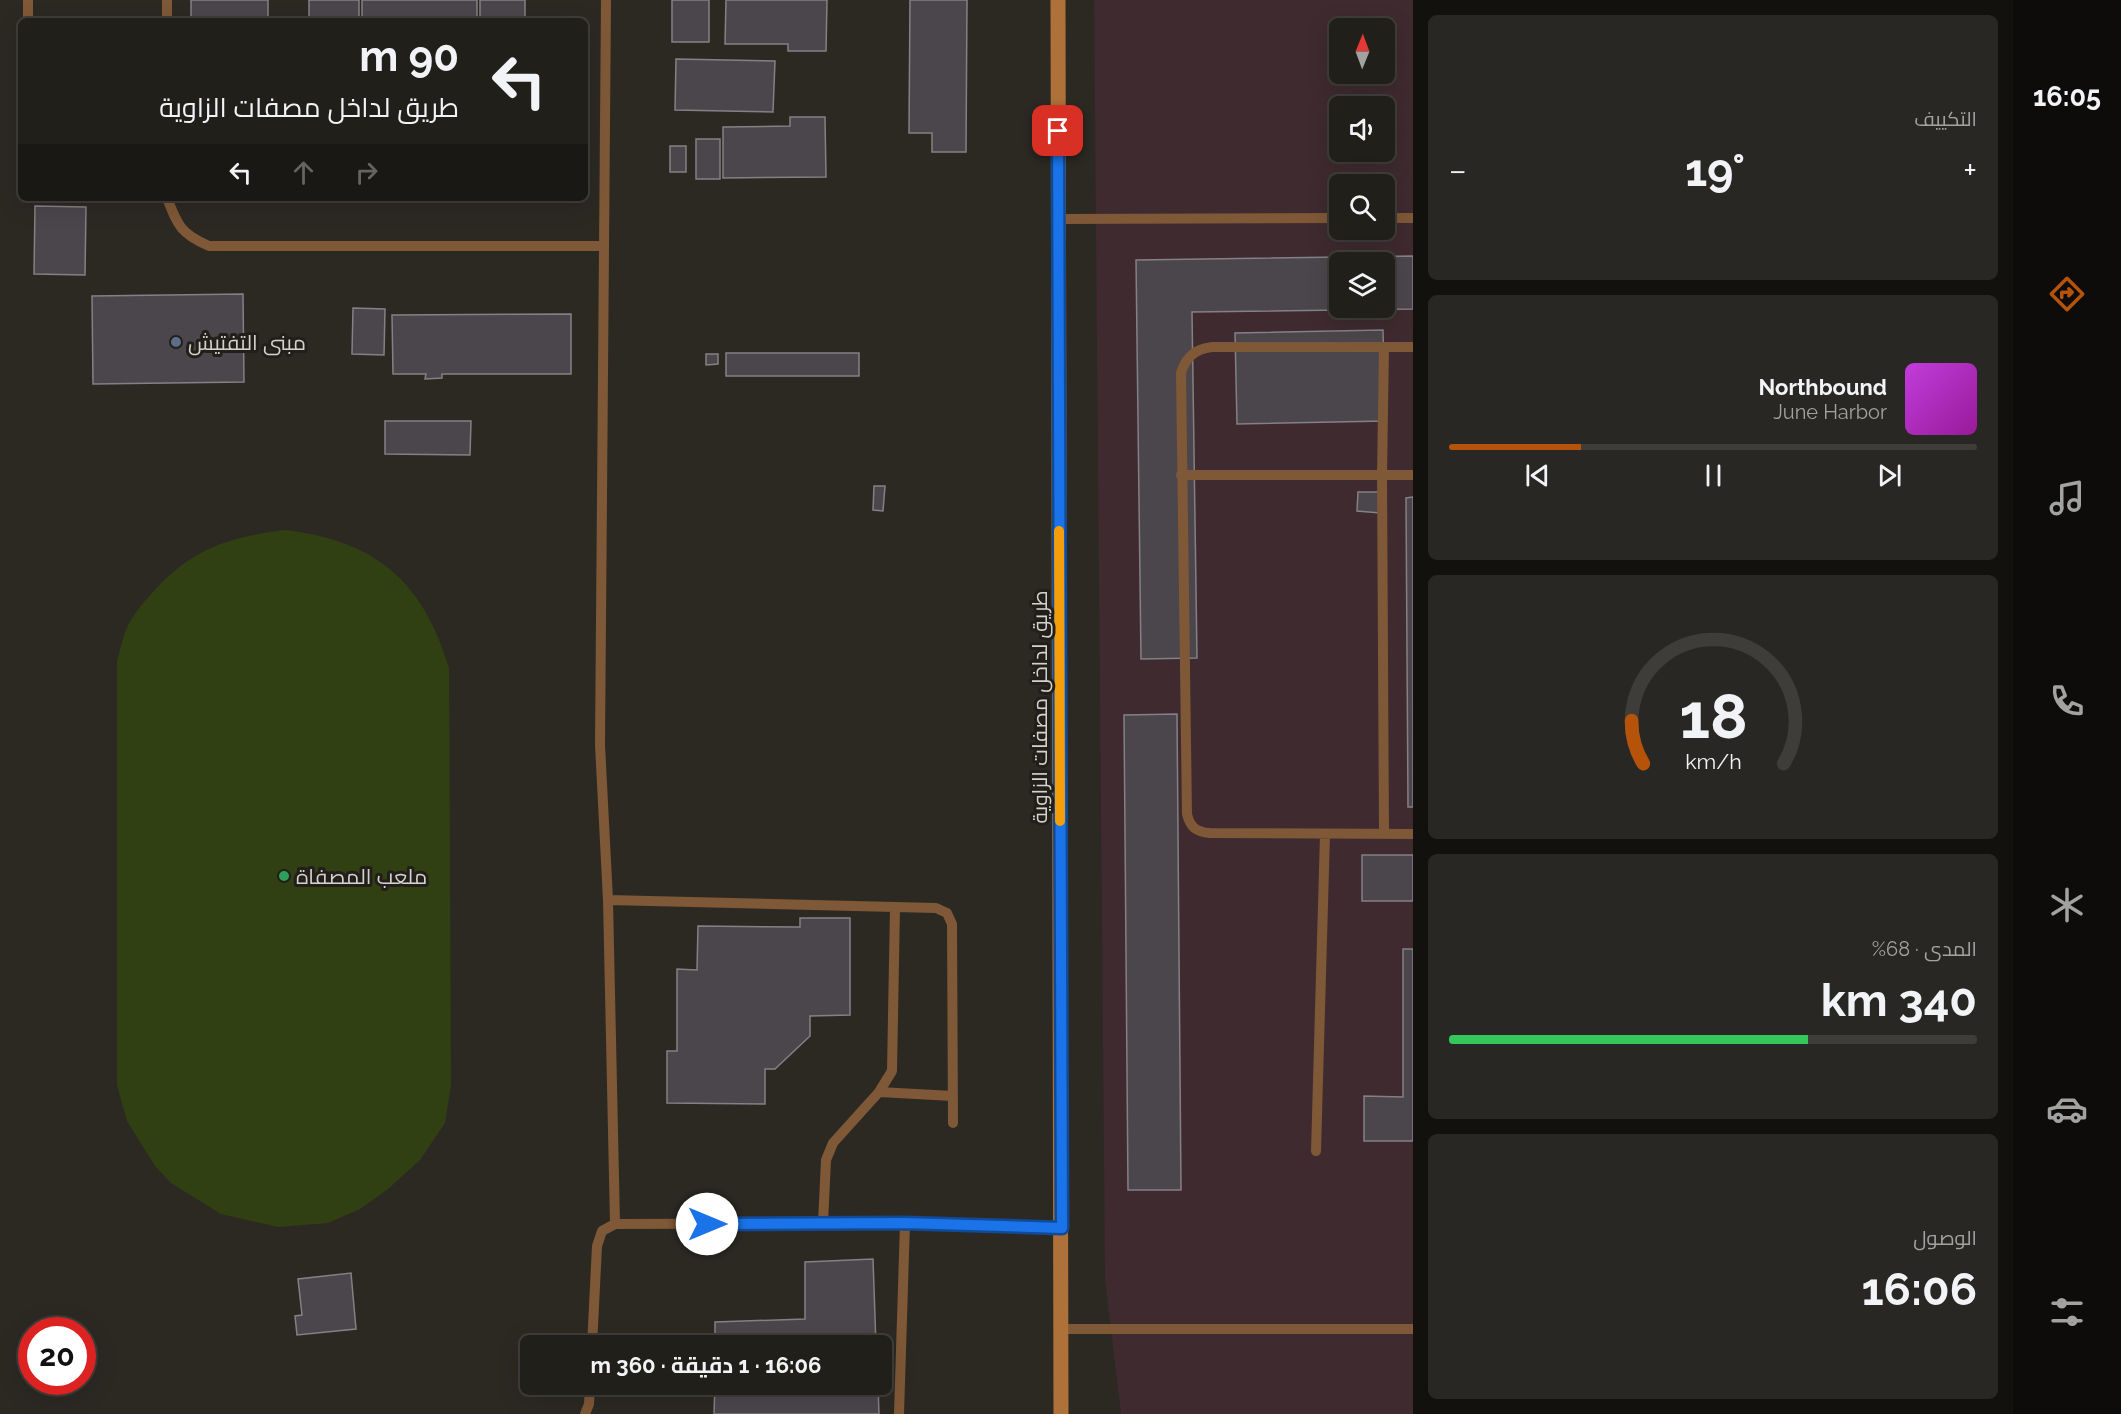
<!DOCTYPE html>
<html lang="ar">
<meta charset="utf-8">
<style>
body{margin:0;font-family:Raleway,Cairo,sans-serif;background:#292723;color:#f1f3f6;direction:rtl;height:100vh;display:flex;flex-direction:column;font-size:22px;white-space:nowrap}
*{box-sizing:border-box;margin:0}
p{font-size:20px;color:#a2a2a2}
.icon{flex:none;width:33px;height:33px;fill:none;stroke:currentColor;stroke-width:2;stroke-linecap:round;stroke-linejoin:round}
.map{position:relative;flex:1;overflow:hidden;direction:ltr}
.drawer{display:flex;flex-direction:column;gap:15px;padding:15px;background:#12110e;width:600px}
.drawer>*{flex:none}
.guide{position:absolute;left:18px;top:18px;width:570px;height:183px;border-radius:9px;box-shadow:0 6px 24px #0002,0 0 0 2px #3e3d39;direction:rtl;background:#211f1a;color:#f1f3f6;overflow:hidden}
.needle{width:39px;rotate:1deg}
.tools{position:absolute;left:1329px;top:18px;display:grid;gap:12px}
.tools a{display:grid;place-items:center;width:66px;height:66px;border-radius:9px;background:#211f1a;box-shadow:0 6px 24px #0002,0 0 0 2px #3e3d39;font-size:30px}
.speed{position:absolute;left:18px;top:1317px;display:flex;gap:12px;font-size:30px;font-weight:700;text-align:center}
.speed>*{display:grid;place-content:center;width:78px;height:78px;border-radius:50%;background:#211f1a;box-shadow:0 6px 24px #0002,0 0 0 2px #3e3d39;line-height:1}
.speed .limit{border:9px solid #d22;background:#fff;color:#111}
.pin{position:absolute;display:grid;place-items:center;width:51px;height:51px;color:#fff;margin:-26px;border-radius:12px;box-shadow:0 3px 9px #0006}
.me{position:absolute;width:66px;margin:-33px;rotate:90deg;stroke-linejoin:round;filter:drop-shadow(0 0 4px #0008)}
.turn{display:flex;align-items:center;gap:21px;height:126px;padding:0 30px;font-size:27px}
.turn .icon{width:78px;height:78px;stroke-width:2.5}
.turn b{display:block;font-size:42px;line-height:51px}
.lanes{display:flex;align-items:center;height:57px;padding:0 30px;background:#0003;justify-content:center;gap:30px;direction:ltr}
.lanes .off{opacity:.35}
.big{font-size:45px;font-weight:700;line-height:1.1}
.drawer .card{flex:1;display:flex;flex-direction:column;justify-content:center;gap:9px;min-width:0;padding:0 21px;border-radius:9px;background:#292723}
.drawer .dial{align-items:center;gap:0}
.dial svg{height:156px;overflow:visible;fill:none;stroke:#3e3d39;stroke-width:7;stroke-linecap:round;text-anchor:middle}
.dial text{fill:#f1f3f6;stroke:none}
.song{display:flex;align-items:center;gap:18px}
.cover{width:72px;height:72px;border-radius:9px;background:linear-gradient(135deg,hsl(290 70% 55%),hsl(300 70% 35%))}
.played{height:6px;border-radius:3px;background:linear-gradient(90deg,#b45309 25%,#3e3d39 25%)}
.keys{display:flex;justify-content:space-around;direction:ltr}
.heat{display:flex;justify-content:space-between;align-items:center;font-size:33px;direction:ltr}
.charge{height:9px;border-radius:4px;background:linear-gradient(90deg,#34c759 68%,#3e3d39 0)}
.trip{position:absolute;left:520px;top:1335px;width:372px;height:60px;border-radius:9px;background:#211f1a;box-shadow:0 6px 24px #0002,0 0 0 2px #3e3d39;font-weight:700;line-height:60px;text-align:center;direction:rtl}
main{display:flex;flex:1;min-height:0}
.tab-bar{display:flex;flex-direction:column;width:108px;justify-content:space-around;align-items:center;background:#0d0c0a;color:#a2a2a2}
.tab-bar .icon{width:42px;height:42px}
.tab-bar .active{color:#b45309}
.tab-bar b{font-size:27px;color:#f1f3f6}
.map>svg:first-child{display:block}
.industrial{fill:#3e2a2f;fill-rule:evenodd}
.green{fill:#314013}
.building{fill:#4b464b;stroke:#858085;stroke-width:1.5;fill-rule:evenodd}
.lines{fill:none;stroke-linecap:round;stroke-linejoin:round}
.lane{stroke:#7e5837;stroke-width:10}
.secondary{stroke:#ad7139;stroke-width:15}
.route-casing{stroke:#114b97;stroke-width:15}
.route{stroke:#1a73e8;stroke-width:10}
.slow{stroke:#f59e0b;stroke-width:10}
.service-dot{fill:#5c6f8a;stroke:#221f1a;stroke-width:2}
.leisure-dot{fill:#2e9e5b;stroke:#221f1a;stroke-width:2}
.labels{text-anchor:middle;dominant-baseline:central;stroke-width:6;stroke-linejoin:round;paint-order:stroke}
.poi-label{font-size:21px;fill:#d4d2cf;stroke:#221f1a;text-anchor:start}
.street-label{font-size:21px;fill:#d4d2cf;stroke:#221f1a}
</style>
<main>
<nav class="tab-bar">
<b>16:05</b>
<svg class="icon active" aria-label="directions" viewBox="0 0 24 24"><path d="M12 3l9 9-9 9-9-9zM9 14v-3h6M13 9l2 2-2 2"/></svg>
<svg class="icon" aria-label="music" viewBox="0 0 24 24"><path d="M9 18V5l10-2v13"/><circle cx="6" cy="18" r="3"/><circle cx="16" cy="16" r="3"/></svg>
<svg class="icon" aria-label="phone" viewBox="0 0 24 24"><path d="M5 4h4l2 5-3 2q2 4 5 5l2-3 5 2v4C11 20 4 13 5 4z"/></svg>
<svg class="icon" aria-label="climate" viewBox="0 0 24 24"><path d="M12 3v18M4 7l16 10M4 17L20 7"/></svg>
<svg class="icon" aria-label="car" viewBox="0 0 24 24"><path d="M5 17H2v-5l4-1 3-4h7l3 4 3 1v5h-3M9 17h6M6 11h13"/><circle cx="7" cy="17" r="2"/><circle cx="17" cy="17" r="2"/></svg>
<svg class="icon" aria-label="filters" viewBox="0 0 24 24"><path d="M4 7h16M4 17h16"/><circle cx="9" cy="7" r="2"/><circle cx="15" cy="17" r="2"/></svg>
</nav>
<section class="drawer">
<div class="card"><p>التكييف</p>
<div class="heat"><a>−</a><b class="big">19°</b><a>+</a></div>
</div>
<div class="card">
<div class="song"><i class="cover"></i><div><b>Northbound</b><p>June Harbor</p></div></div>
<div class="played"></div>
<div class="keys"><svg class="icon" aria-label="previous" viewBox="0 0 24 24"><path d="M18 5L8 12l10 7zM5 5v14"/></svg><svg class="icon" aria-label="pause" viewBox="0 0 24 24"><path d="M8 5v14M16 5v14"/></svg><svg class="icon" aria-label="next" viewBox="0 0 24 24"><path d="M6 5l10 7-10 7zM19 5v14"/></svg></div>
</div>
<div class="card dial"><svg viewBox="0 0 100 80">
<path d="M14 69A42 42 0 1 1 86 69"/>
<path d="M14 69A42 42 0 0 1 8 47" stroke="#b45309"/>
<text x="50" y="56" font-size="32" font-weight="700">18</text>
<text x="50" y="72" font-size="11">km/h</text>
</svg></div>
<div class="card"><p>المدى · 68%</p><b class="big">340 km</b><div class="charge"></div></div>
<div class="card"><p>الوصول</p><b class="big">16:06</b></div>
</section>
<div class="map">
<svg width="1413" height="1414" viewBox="0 0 1413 1414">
<rect width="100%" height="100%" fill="#2c2923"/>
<path class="industrial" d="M1094 0H1413V1414H1121L1105 1279ZM1340 28H1384V74H1340ZM1340 106H1384V152H1340ZM1340 184H1384V230H1340ZM1340 262H1384V308H1340Z"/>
<path class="green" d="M285 530C376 541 423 581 449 668L451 1085 445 1123 420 1160 388 1189 360 1209 328 1223 278 1227 221 1214 171 1183 155 1166 127 1121 117 1085V661C120 651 122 640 126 630 132 616 142 604 152 593 191 549 229 537 285 530Z"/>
<path class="building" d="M191 0H268V21H191Z
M309 0H359V21H309Z
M362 0H477V21H362Z
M480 0H525V21H480Z
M672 0H709V42H672Z
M726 0H827L826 51H788V44H725Z
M910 0H967L966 152H932V133H909Z
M676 59 775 61 773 112 675 110Z
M790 117H825L826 177 723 178V127L790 126Z
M696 139H720V179H696Z
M670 146H686V172H670Z
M35 206 86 207 85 275 34 274Z
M1413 256V309L1192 312 1197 658 1141 659 1136 260ZM1340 262H1384V308H1340Z
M243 294 244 382 93 384 92 296Z
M353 308 385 309 384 355 352 354Z
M571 314V374H442V378L425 379 426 374H393L392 315Z
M1383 330 1385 421 1237 424 1235 333Z
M726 353H859V376H726Z
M706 354H718V364L706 365Z
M385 421H471L470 455 385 454Z
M874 486H885L883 511 873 510Z
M1358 492H1383L1380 513 1357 511Z
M1413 497V807H1408L1406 498Z
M1177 714 1181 1190H1128L1124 715Z
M1362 855H1413V901H1362Z
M800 918H850V1015L810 1016V1036L775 1069H765V1104L667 1103V1051H677V969L697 970 698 926 800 927Z
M1403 949H1413V1141H1364V1096L1403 1097Z
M873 1259 876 1346H715V1322L805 1319V1262Z
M351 1273 356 1329 297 1335 295 1316 302 1315 298 1279Z
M715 1384H878L879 1414H714Z"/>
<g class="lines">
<path class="lane" d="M167 0V21
M606 0 600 745 608 900 615 1224 905 1223 1062 1228
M28 21V0
M167 198C178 226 181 234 209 246H604
M1384 218H1413
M1058 219 1340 218
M1384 347 1382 475 1384 834
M1413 347H1212C1195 349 1186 357 1181 373L1187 814C1190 827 1196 832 1210 833L1413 834
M1181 475H1413
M608 900 936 908 947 913 952 924 953 1123
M879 1092 953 1096
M1316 1151 1325 834
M823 1223 826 1160 833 1143 879 1092 892 1071 895 907
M1061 1329H1413
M592 1346 597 1246 602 1231 615 1224
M585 1414 589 1404 590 1384
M899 1414 905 1223"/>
<path class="secondary" d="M1058 0 1061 1414"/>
</g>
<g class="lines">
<defs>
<path id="route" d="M707 1224 905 1223 1062 1228 1058 131"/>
</defs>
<use href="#route" class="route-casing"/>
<use href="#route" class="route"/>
<path class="slow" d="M1059 531 1060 821"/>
</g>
<circle class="service-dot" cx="176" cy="342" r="6"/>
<circle class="leisure-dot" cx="284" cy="876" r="6"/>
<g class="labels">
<g class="poi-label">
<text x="188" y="342">مبنى التفتيش</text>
<text x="296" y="876">ملعب المصفاة</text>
</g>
<g class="street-label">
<text transform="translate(1039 707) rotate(-90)">طريق لداخل مصفات الزاوية</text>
</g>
</g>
</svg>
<div class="tools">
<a><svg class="needle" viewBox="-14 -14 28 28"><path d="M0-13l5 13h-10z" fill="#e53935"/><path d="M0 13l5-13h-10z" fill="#a2a2a2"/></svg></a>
<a><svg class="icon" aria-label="sound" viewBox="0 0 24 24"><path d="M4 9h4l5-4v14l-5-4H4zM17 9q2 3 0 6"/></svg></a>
<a><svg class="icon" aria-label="search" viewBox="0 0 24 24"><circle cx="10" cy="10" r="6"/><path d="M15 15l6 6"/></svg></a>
<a><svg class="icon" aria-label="layers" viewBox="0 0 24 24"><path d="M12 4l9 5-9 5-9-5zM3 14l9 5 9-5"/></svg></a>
</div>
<div class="speed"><div class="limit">20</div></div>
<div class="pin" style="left:1058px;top:131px;background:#d93025"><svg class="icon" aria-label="arrive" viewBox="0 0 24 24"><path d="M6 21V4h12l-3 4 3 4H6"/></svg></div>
<svg class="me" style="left:707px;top:1224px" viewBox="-20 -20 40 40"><circle r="19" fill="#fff"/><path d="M0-13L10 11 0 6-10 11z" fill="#1a73e8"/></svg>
<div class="trip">16:06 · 1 دقيقة · 360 m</div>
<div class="guide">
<div class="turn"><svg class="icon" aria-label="left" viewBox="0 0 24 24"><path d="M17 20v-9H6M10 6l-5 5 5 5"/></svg><div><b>90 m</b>طريق لداخل مصفات الزاوية</div></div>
<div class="lanes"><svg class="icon" aria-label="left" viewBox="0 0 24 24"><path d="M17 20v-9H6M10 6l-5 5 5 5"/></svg><svg class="icon off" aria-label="ahead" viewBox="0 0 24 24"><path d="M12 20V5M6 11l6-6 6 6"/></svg><svg class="icon off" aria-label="right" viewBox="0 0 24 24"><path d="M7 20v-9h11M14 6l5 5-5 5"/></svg></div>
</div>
</div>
</main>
